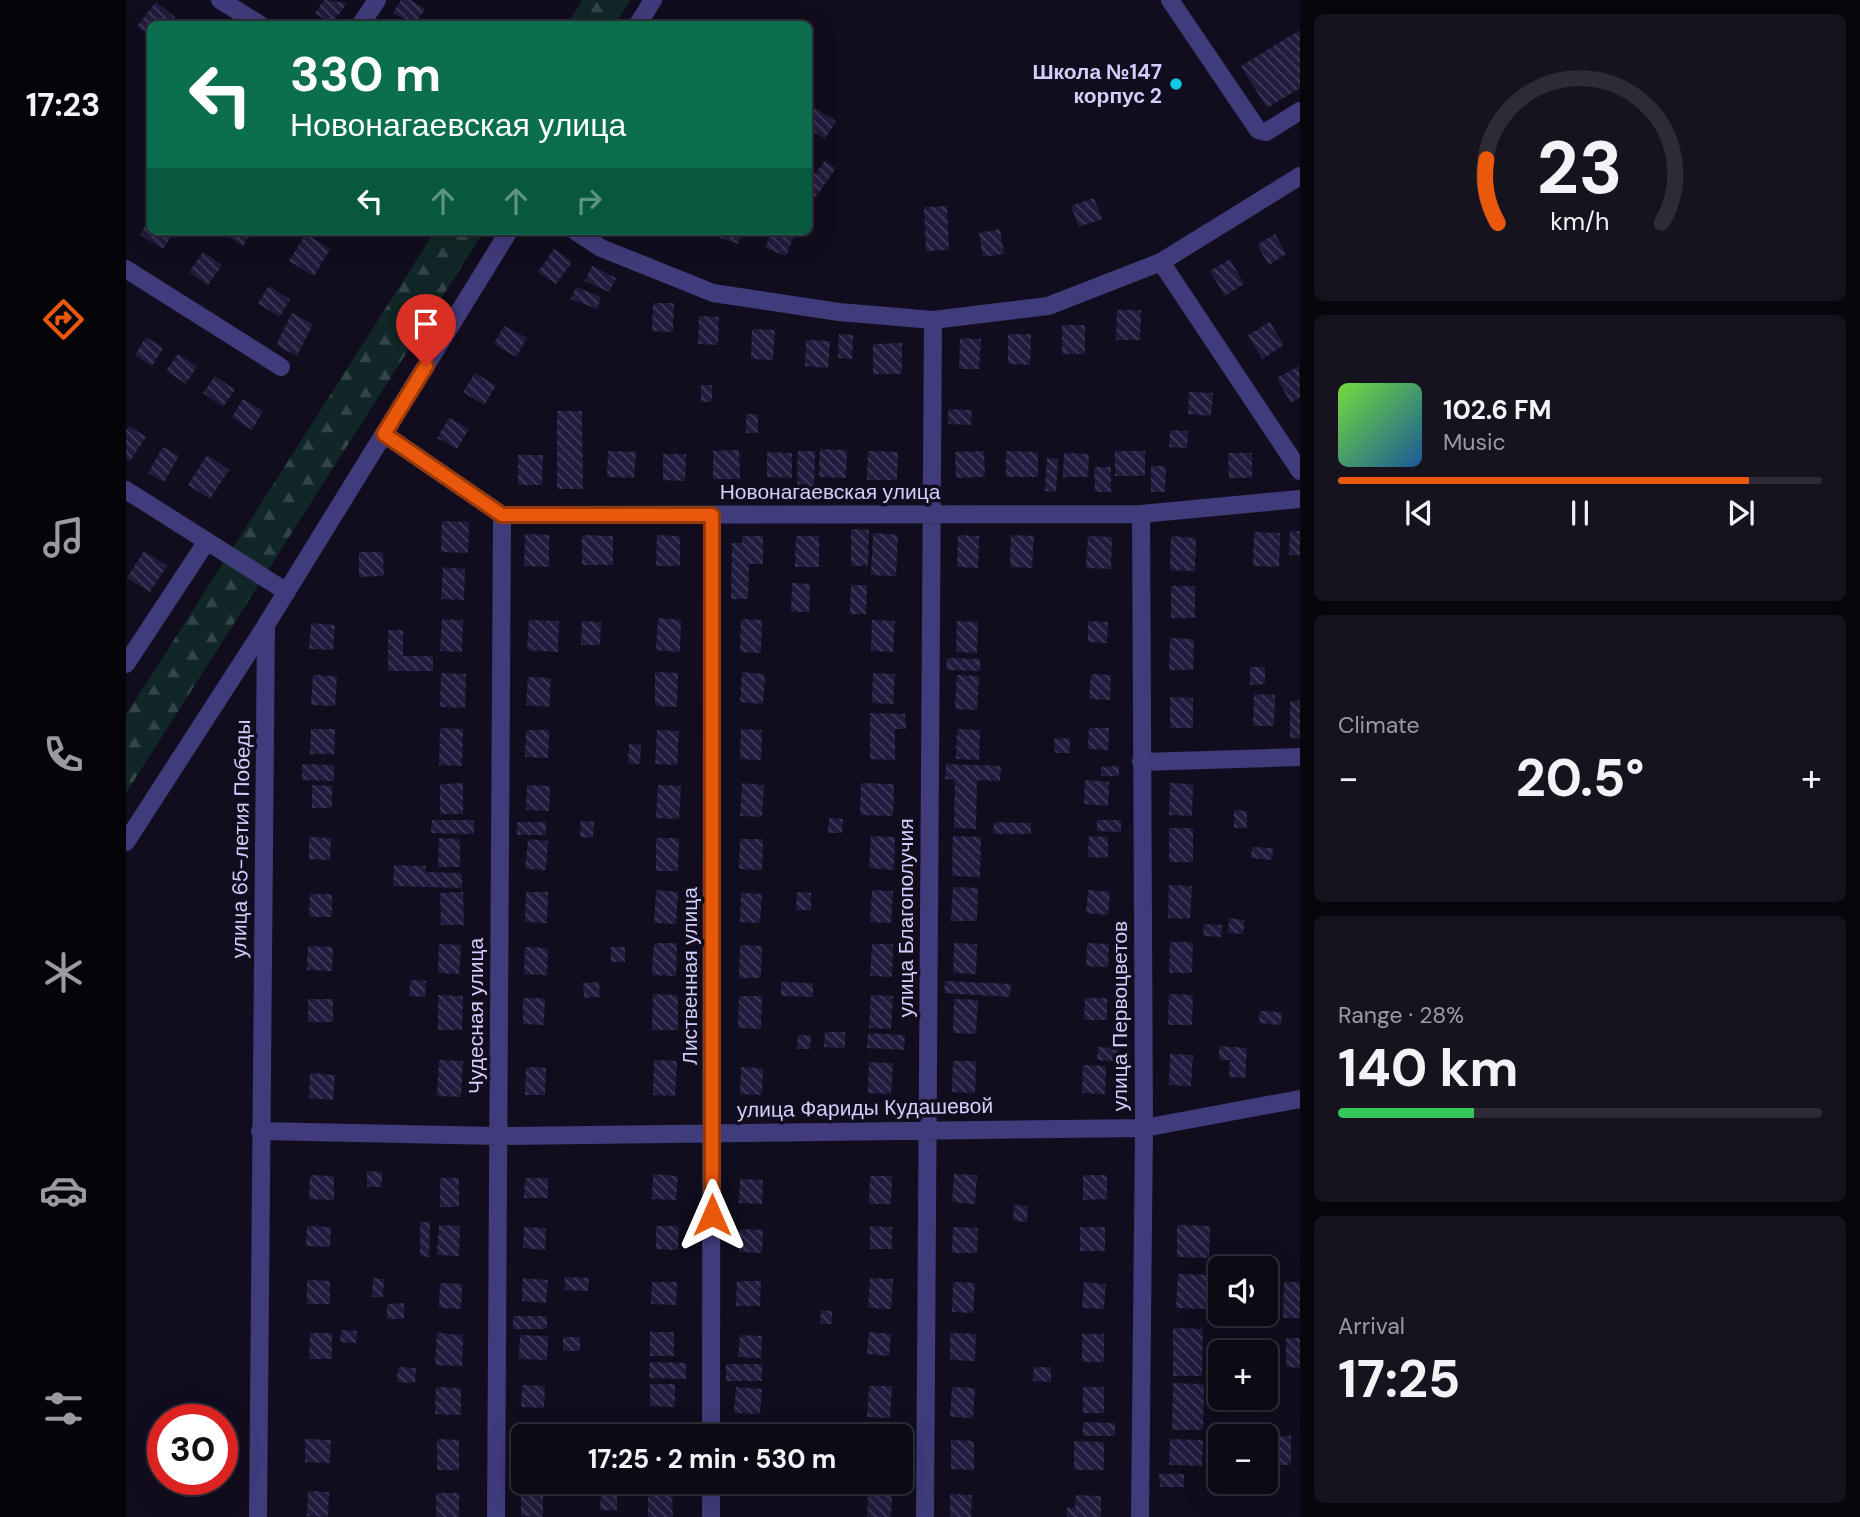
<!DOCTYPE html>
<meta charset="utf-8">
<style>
body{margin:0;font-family:"DM Sans",sans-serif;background:#16131f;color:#f1f3f6;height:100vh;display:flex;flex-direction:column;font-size:26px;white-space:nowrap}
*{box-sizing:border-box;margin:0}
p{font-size:23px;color:#9a9aa1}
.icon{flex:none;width:38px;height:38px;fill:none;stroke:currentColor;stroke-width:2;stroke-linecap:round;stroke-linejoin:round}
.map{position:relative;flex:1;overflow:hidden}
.side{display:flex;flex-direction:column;gap:14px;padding:14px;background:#07060c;width:560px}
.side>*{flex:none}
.hud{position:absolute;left:21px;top:21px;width:665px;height:214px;border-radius:10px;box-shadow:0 7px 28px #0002,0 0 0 2px #2d2b35;background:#0b6e4f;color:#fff;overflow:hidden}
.fabs{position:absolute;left:1082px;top:1256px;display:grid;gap:14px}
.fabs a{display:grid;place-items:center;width:70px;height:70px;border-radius:10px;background:#0d0a16;box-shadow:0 7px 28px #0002,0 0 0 2px #2d2b35;font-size:35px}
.speed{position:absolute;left:21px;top:1404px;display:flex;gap:14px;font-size:35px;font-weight:700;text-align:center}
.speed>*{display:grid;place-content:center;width:91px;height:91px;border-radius:50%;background:#0d0a16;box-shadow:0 7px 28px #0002,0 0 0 2px #2d2b35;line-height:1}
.speed .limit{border:10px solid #d22;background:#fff;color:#111}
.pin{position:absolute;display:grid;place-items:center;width:60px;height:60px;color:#fff;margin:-72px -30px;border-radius:50% 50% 50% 0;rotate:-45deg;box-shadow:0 0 7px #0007}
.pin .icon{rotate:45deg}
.me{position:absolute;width:77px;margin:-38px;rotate:0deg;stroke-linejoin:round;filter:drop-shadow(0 0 5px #0008)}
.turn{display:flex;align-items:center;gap:24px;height:147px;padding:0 28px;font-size:32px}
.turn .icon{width:91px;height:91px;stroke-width:2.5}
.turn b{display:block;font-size:49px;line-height:60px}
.lanes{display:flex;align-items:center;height:66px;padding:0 28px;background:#0003;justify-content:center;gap:35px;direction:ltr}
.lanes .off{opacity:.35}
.big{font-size:52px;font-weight:700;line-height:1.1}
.side .tile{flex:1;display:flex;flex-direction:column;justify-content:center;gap:10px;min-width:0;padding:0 24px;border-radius:10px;background:#16131f}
.side .dial{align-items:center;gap:0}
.dial svg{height:182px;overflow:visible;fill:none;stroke:#2d2b35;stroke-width:7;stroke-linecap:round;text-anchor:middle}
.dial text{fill:#f1f3f6;stroke:none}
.song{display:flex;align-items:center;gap:21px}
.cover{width:84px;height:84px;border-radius:10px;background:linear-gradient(135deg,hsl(100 70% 55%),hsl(210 70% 35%))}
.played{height:7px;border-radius:4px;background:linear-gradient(90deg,#ea580c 85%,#2d2b35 85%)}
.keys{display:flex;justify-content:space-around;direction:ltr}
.heat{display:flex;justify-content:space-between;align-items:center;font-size:38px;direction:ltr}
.charge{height:10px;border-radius:5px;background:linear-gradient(90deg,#34c759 28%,#2d2b35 0)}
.trip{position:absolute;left:385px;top:1424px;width:402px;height:70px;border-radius:10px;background:#0d0a16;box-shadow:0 7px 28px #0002,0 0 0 2px #2d2b35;font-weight:700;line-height:70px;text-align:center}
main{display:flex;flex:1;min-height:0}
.tab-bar{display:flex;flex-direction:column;width:126px;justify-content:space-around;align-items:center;background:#050409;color:#9a9aa1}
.tab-bar .icon{width:49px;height:49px}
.tab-bar .current{color:#ea580c}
.tab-bar b{font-size:32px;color:#f1f3f6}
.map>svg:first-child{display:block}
.forest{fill:url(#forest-firs)}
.building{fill:url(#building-back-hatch)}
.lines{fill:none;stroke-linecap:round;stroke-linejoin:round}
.minor{stroke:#403b7a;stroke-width:18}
.route-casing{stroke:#983908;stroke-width:18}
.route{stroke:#ea580c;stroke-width:12}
.poi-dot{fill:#0fc7e6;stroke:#110d1e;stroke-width:2.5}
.labels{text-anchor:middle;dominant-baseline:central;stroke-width:7;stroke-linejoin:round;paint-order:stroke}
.poi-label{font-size:21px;font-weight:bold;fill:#d5cdfc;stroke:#110d1e;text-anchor:end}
.street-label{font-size:21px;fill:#d5cdfc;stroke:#110d1e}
</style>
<main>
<nav class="tab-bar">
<b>17:23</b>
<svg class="icon current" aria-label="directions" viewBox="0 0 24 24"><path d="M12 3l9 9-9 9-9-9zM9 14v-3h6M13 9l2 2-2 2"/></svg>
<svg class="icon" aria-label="music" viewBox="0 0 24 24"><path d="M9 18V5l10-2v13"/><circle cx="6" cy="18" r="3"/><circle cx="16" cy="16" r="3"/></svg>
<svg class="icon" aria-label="phone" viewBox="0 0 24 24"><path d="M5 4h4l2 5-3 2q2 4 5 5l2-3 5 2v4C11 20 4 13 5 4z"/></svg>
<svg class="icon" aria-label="climate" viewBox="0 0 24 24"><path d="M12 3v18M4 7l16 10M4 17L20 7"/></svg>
<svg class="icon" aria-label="car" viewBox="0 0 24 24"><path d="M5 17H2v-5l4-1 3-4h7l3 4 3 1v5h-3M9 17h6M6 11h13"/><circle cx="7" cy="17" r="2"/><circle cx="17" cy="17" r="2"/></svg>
<svg class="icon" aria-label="filters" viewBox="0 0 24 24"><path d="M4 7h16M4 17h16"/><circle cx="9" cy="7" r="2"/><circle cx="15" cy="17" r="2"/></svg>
</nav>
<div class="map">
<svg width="1174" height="1517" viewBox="0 0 1174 1517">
<defs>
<pattern id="forest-firs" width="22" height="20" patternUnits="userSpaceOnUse" patternTransform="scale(1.75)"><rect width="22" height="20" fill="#112727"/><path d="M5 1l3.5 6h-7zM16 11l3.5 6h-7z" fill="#334547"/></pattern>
<pattern id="building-back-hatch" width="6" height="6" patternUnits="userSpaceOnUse" patternTransform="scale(1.75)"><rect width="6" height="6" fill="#231b3d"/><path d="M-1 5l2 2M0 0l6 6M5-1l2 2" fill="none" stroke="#423b5a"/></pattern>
</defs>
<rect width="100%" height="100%" fill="#110d1e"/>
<path class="forest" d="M457 0H505L489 24H441Z
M309 231H358L0 793V715Z"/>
<path class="building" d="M198 0 221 3 206 24 189 13Z
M275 0H284L299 9 289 24 267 13Z
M30 2 49 17 43 24H24L22 34 11 26Z
M1174 30V88L1141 108 1115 66Z
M682 104 710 121 699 139 682 128Z
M698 161 710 168 690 197 682 192V169L690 174Z
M968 198 976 219 953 227 945 206Z
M821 206 823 250 800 251 798 207Z
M24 217V231H49L37 249 14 235Z
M874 229 878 254 857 257 853 233Z
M98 231H126L117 246 96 233Z
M596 231H617L612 244 594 238Z
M646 231 669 233 660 256 639 248Z
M180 234 204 249 188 276 163 261Z
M1149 234 1160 254 1143 265 1131 245Z
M428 249 446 262 430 284 412 272Z
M77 252 96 265 82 285 63 272Z
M1104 259 1118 284 1099 296 1084 271Z
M466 266 490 278 483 292 459 281Z
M143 286 164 300 153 317 132 303Z
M450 287 475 297 471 309 445 299Z
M527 303H548L547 332 526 331Z
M991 310H1015L1014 340H990Z
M166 313 187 324 171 356 150 345Z
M573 316 593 317 592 345 572 344Z
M1144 322 1158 345 1136 359 1122 335Z
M936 325H959V354H936Z
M378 326 401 338 390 357 368 344Z
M626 329 649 330 647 360 625 359Z
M713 334 727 335 726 359 712 358Z
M882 334H905L904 365 882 364Z
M20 337 37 348 26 366 9 355Z
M834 338 855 339 853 369H833Z
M680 340 704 341 702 368 679 366Z
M776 343V374H747V344Z
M52 354 71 366 60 384 40 371Z
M1173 366 1174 397 1165 403 1151 378Z
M349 373 370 386 358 405 337 392Z
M89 376 109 390 97 407 77 393Z
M575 385H586V402H575Z
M1063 392 1087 393 1085 416 1062 414Z
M117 399 137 411 126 430 106 417Z
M822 409 846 410 845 425 822 424Z
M431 411H456L457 489H431Z
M620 414H632V433H620Z
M323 418 343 429 331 449 311 438Z
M3 426 20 437 4 461 0 458V431Z
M1044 430 1062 431 1061 448 1043 447Z
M37 447 53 456 38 482 22 473Z
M694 449 721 450 720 478 693 477Z
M613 450 614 479H587V451Z
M482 451 510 452 508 478 481 477Z
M672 451H689L688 488H671Z
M742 451 772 452 771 480H741Z
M858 451 859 477 830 478 829 452Z
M880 451 912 452V477H880Z
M989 451H1019V476H989Z
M641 452 666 453V478L641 477Z
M938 453 963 454 962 477H937Z
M1102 453H1126V478H1103Z
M537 454H560L559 481 537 480Z
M81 455 103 470 84 499 62 485Z
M392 455H417L416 485H392Z
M921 458 932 459 930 492 919 491Z
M1025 466H1040L1039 492H1025Z
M968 467H985V492H969Z
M316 521 343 522 342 553 315 552Z
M725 529 743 530 742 566H725Z
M1164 531H1174V555H1163Z
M1128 532 1154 533 1153 567 1127 566Z
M747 533 772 535 770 576 745 575Z
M399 534 423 535V567L398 566Z
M456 535 487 536V565H456Z
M531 535 554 536V566H530Z
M832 535 853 536 852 568 831 567Z
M885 535 908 536 906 568 884 567Z
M616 536H637V564H623L622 599H605L606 543H616Z
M670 536H693V567H669Z
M962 536 986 537 985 569 960 568Z
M1045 536 1070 538 1069 571 1044 570Z
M18 551 41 566 24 592 1 578Z
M233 552H257L258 576 233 577Z
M317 567 339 569 338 600 315 599Z
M666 583 684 584 683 612H665Z
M725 585H741L740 614H724Z
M1045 586H1069V618H1045Z
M532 618 555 620 554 652 530 650Z
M316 619 337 620 336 652 314 651Z
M615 619 636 620 635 653 614 652Z
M403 620 433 621 432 652 401 650Z
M746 620 769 621 767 652 745 651Z
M456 621 475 622 474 645H455Z
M831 621 852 622 851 653 830 652Z
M962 621 982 622 981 643 962 642Z
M185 623 209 625 207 650 183 649Z
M262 630H277V656H307V671H262Z
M1044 638 1068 639 1067 670H1043Z
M821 658 854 659V671L820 670Z
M1124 667H1139V684L1124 685Z
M529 672 552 673 551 707 529 706Z
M616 672 639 674 637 704 614 702Z
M315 673 340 674 339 708 314 707Z
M747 673 769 674 767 704 746 703Z
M965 674 985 675 984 700 963 699Z
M187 675 211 676 209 706 185 705Z
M831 675 853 676 851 710 829 709Z
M402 677 425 678 423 707 400 705Z
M1128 694 1149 695 1148 726H1127Z
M1044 697 1067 698V728H1044Z
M1174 700V738H1164V702Z
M744 713 779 714 780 729H769V760L744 759Z
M314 728 337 729 336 766 313 765Z
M963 728H983L982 750 962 749Z
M185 729H209L208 754H184Z
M615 729 636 730 635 760 614 759Z
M831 729 854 730 853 760 830 759Z
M400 730H423L422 758 399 757Z
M531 730 553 731 551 765 529 764Z
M944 738V753H929L928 739Z
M503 744 515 745 514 764 502 763Z
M176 764 208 765V781L176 780Z
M820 764 875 766 874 781 851 780 850 829 828 828 829 780 819 779Z
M993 766V776H975V767Z
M959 780 983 782 982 806 958 804Z
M337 783V814H314V784Z
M616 783 638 785 636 817 614 816Z
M735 783 768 784 767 816 734 815Z
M1044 783 1067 784 1066 816 1043 815Z
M186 785 206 786V808H186Z
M401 785 424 786 423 811 400 810Z
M532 785 555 786 553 819 530 818Z
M1108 810 1121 811V828H1108Z
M703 818 717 819 716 833H702Z
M306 820H348V834L305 833Z
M971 820H995V832L971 831Z
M455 821 468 822 467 838 454 837Z
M391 822H420V835H391Z
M868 822 905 823V834H867Z
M1043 828H1067V862H1043Z
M745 836 769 837 768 870 743 868Z
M827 836 855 837 854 877 826 876Z
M963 836 982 837V858L962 857Z
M183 837 205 838 204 860 183 859Z
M313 838 334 839V867H312Z
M530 838H553L552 871H530Z
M402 839 422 841 420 870 399 869Z
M614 839H637L636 870 613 869Z
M1126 847 1147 848 1146 860 1125 858Z
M268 865 300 866V872L336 873V888L267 886Z
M1043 885 1066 886 1064 919 1042 918Z
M827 887 852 888 851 921H825Z
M530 890 552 892 550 924 528 923Z
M746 890 767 891 765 923 744 922Z
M962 890 984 892 982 915 960 913Z
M337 892 338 925H315L314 893Z
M400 892H422L421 923 399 922Z
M671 892 685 893V910H670Z
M615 893 636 894 634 923 614 922Z
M184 894H206V917H183Z
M1103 918 1119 920 1117 934 1102 933Z
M1078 924 1096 925 1095 937 1077 936Z
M1044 942H1067L1066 973H1043Z
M528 943H551L550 976 526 975Z
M828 943 851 944 850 974 827 973Z
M961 943 983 944 982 967 960 966Z
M313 944 335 945 333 974 312 973Z
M746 944H767L766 977 744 976Z
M614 945 636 946 635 978H613Z
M182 946 207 947 206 971 181 970Z
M399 947 422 948 421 975 398 974Z
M485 947H499V962H485Z
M284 980 300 981 299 997 283 996Z
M819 981 885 984 884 997 818 993Z
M473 982 474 997 458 998 457 983Z
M655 982 687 983V997L655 996Z
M527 994 552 995V1030H526Z
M1043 994 1067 995 1066 1025H1042Z
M312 995 337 996 336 1030H312Z
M745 995 767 996 765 1029 743 1028Z
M613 996H636L635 1029 612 1028Z
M397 998H419L418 1025 397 1024Z
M959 998H981V1020H958Z
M182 999H207V1022H182Z
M828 999 852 1000 850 1034 827 1033Z
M1134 1011 1156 1012 1155 1025 1133 1023Z
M699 1032H719V1048L698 1047Z
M742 1033 779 1035 778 1050 741 1048Z
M672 1035H685L684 1049H671Z
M1093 1046 1121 1048 1119 1078 1103 1077 1104 1060H1093Z
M972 1047 993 1048 992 1062 971 1060Z
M1044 1054 1067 1055 1065 1086 1043 1085Z
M313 1060 337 1061 335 1097 311 1096Z
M528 1060 551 1061 549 1096 527 1095Z
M827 1061H850L849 1093 826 1092Z
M743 1062 767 1063 765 1094 742 1093Z
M957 1065 980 1066 979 1094 956 1093Z
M400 1067 420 1068 419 1095H399Z
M615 1067 637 1068 636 1095 614 1094Z
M184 1073 209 1075 207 1100 183 1098Z
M241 1171 256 1172V1187H241Z
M527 1174 552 1176 550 1200 526 1199Z
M828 1174 851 1175 849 1204 826 1202Z
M184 1175 208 1176V1200L183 1199Z
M957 1175H981V1199L957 1200Z
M744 1176H766L765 1204H743Z
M314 1178H333V1207H314Z
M399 1178H422V1198H398Z
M614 1179 637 1180 636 1204 613 1203Z
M888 1205 902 1206 901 1222 887 1221Z
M294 1222H304L303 1257 294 1256Z
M313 1225 334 1226 333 1256 311 1255Z
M1051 1225 1084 1226 1083 1258 1051 1257Z
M181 1226 205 1227 204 1247 180 1246Z
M530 1226H553L552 1250 530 1249Z
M744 1226 766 1227V1249H744Z
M398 1227 420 1228 419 1250 397 1248Z
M827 1227 852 1228 851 1253H826Z
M954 1227H979V1251H954Z
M613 1229 637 1230 636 1253 613 1252Z
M1052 1274 1083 1275 1081 1309 1050 1308Z
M439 1277 463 1278 462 1291 439 1290Z
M247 1278 258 1279 257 1297H246Z
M397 1278 422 1280 420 1303 396 1301Z
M744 1278 767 1279 765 1309 742 1308Z
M181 1280 204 1281V1304H181Z
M611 1281H635L634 1306H610Z
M526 1282H551L550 1305 525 1304Z
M827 1282 849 1283 847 1313 826 1312Z
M958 1282 980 1284 978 1309 956 1308Z
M1158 1282H1174V1318H1157Z
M314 1283 336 1284 335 1309 313 1308Z
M278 1303V1319H261V1304Z
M695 1310 706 1311V1324H694Z
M387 1316H421V1329H387Z
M1047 1328 1077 1329 1076 1376H1047Z
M215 1330 231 1331 230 1343 214 1342Z
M524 1332H548V1356H524Z
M743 1332 765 1334 763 1356 741 1354Z
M184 1333H206V1359H183Z
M311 1333 337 1335 336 1366 309 1365Z
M824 1333 850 1334 849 1361 824 1360Z
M956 1334H978V1362H956Z
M394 1335 422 1336 421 1360 393 1359Z
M614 1335 636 1336 635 1358 612 1357Z
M437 1337H454V1351H437Z
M1160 1338H1174V1368L1160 1367Z
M524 1362 560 1363V1379L523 1378Z
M600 1364H636V1381H600Z
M272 1367 290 1368 289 1383 271 1382Z
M908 1367H925V1382L907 1381Z
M1047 1383 1078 1384 1077 1430H1046Z
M524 1384H549V1407L524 1406Z
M396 1385 419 1386 418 1408 395 1407Z
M743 1386H766L764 1418 741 1417Z
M310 1387 335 1388V1415L309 1414Z
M610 1387 636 1389 634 1414 608 1413Z
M826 1387 849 1388 847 1418 824 1417Z
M957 1387H978V1413H957Z
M523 1422H560V1435H523Z
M957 1422 989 1423V1436H957Z
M1142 1436H1165V1465H1142Z
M179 1439 205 1440 204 1463 179 1462Z
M311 1439 333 1440V1470H311Z
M1044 1439 1077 1440 1076 1466 1043 1465Z
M825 1440 848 1441V1470L825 1469Z
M948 1441 978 1442V1470H948Z
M1033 1474H1058V1487H1034Z
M182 1491 203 1492 202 1517 181 1516Z
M475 1492 491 1493V1511L474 1510Z
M310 1493H333V1517H310Z
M546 1494 547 1517H522V1495Z
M742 1494 766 1496 765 1517H741Z
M824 1494 846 1495 845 1517H824Z
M395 1495H417V1517L395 1516Z
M950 1495 975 1496V1517H941V1507L949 1508Z"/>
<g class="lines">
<path class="minor" d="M94 0 133 24
M1044 0 1132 130 1140 132 1174 111
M235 24 251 0
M512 24 527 0
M449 231 475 248 587 293 713 312 807 320 922 306 1035 262 1174 176
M1035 262 1174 471
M0 269 155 367
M258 434 376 515 1015 514 1174 499
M0 490 161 592
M0 664 81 541
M1015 762 1174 757
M0 842 139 627
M134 1131 372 1136 1018 1128 1174 1099
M585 1437 586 515
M132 1517 140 625 383 231
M370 1517 376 515
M585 1517V1482
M799 1517 807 320
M1014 1517 1018 1128 1015 514"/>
</g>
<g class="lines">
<defs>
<path id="route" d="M300 366 258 434 376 515H586V1215"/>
</defs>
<use href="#route" class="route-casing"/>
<use href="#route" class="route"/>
</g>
<circle class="poi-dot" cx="1050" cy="84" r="7"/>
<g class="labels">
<g class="poi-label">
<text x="1036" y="72">Школа №147<tspan x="1036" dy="24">корпус 2</tspan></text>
</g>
<g class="street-label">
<text x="704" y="492">Новонагаевская улица</text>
<text transform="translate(115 839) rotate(-89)">улица 65-летия Победы</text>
<text transform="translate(780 918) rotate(-90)">улица Благополучия</text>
<text transform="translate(564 976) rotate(-90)">Лиственная улица</text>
<text transform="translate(350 1016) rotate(-90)">Чудесная улица</text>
<text transform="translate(994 1016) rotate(-90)">улица Первоцветов</text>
<text transform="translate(739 1108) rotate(-1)">улица Фариды Кудашевой</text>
</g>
</g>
</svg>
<div class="fabs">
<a><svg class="icon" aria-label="sound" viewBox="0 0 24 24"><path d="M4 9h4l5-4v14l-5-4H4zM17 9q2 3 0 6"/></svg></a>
<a>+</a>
<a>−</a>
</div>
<div class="speed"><div class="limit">30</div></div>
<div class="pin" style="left:300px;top:366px;background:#d93025"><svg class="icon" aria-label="arrive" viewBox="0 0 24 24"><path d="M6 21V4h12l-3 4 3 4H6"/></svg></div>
<svg class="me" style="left:586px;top:1215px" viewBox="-20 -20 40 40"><path d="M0-17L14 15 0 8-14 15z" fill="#ea580c" stroke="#fff" stroke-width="4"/></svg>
<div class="trip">17:25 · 2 min · 530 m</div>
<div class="hud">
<div class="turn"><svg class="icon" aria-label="left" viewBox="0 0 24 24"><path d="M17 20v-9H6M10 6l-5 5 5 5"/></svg><div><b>330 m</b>Новонагаевская улица</div></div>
<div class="lanes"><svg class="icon" aria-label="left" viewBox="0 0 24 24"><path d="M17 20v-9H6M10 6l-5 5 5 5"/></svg><svg class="icon off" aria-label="ahead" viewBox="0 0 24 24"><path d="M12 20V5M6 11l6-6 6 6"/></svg><svg class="icon off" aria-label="ahead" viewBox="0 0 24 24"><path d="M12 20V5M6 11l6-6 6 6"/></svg><svg class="icon off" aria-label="right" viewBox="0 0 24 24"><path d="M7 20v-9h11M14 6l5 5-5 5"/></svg></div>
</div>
</div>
<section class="side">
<div class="tile dial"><svg viewBox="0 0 100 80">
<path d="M14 69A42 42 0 1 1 86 69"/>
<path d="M14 69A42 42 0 0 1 9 41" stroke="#ea580c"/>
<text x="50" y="56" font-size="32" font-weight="700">23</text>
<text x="50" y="72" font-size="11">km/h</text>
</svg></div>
<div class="tile">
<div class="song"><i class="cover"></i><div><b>102.6 FM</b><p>Music</p></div></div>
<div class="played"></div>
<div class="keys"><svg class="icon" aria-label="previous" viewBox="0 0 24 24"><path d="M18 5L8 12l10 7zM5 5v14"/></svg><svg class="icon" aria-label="pause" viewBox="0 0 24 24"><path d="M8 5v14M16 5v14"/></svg><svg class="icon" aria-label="next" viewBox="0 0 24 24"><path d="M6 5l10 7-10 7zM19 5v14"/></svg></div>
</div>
<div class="tile"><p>Climate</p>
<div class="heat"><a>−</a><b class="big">20.5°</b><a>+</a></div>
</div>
<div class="tile"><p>Range · 28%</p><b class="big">140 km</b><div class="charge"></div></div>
<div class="tile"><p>Arrival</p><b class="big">17:25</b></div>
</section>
</main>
